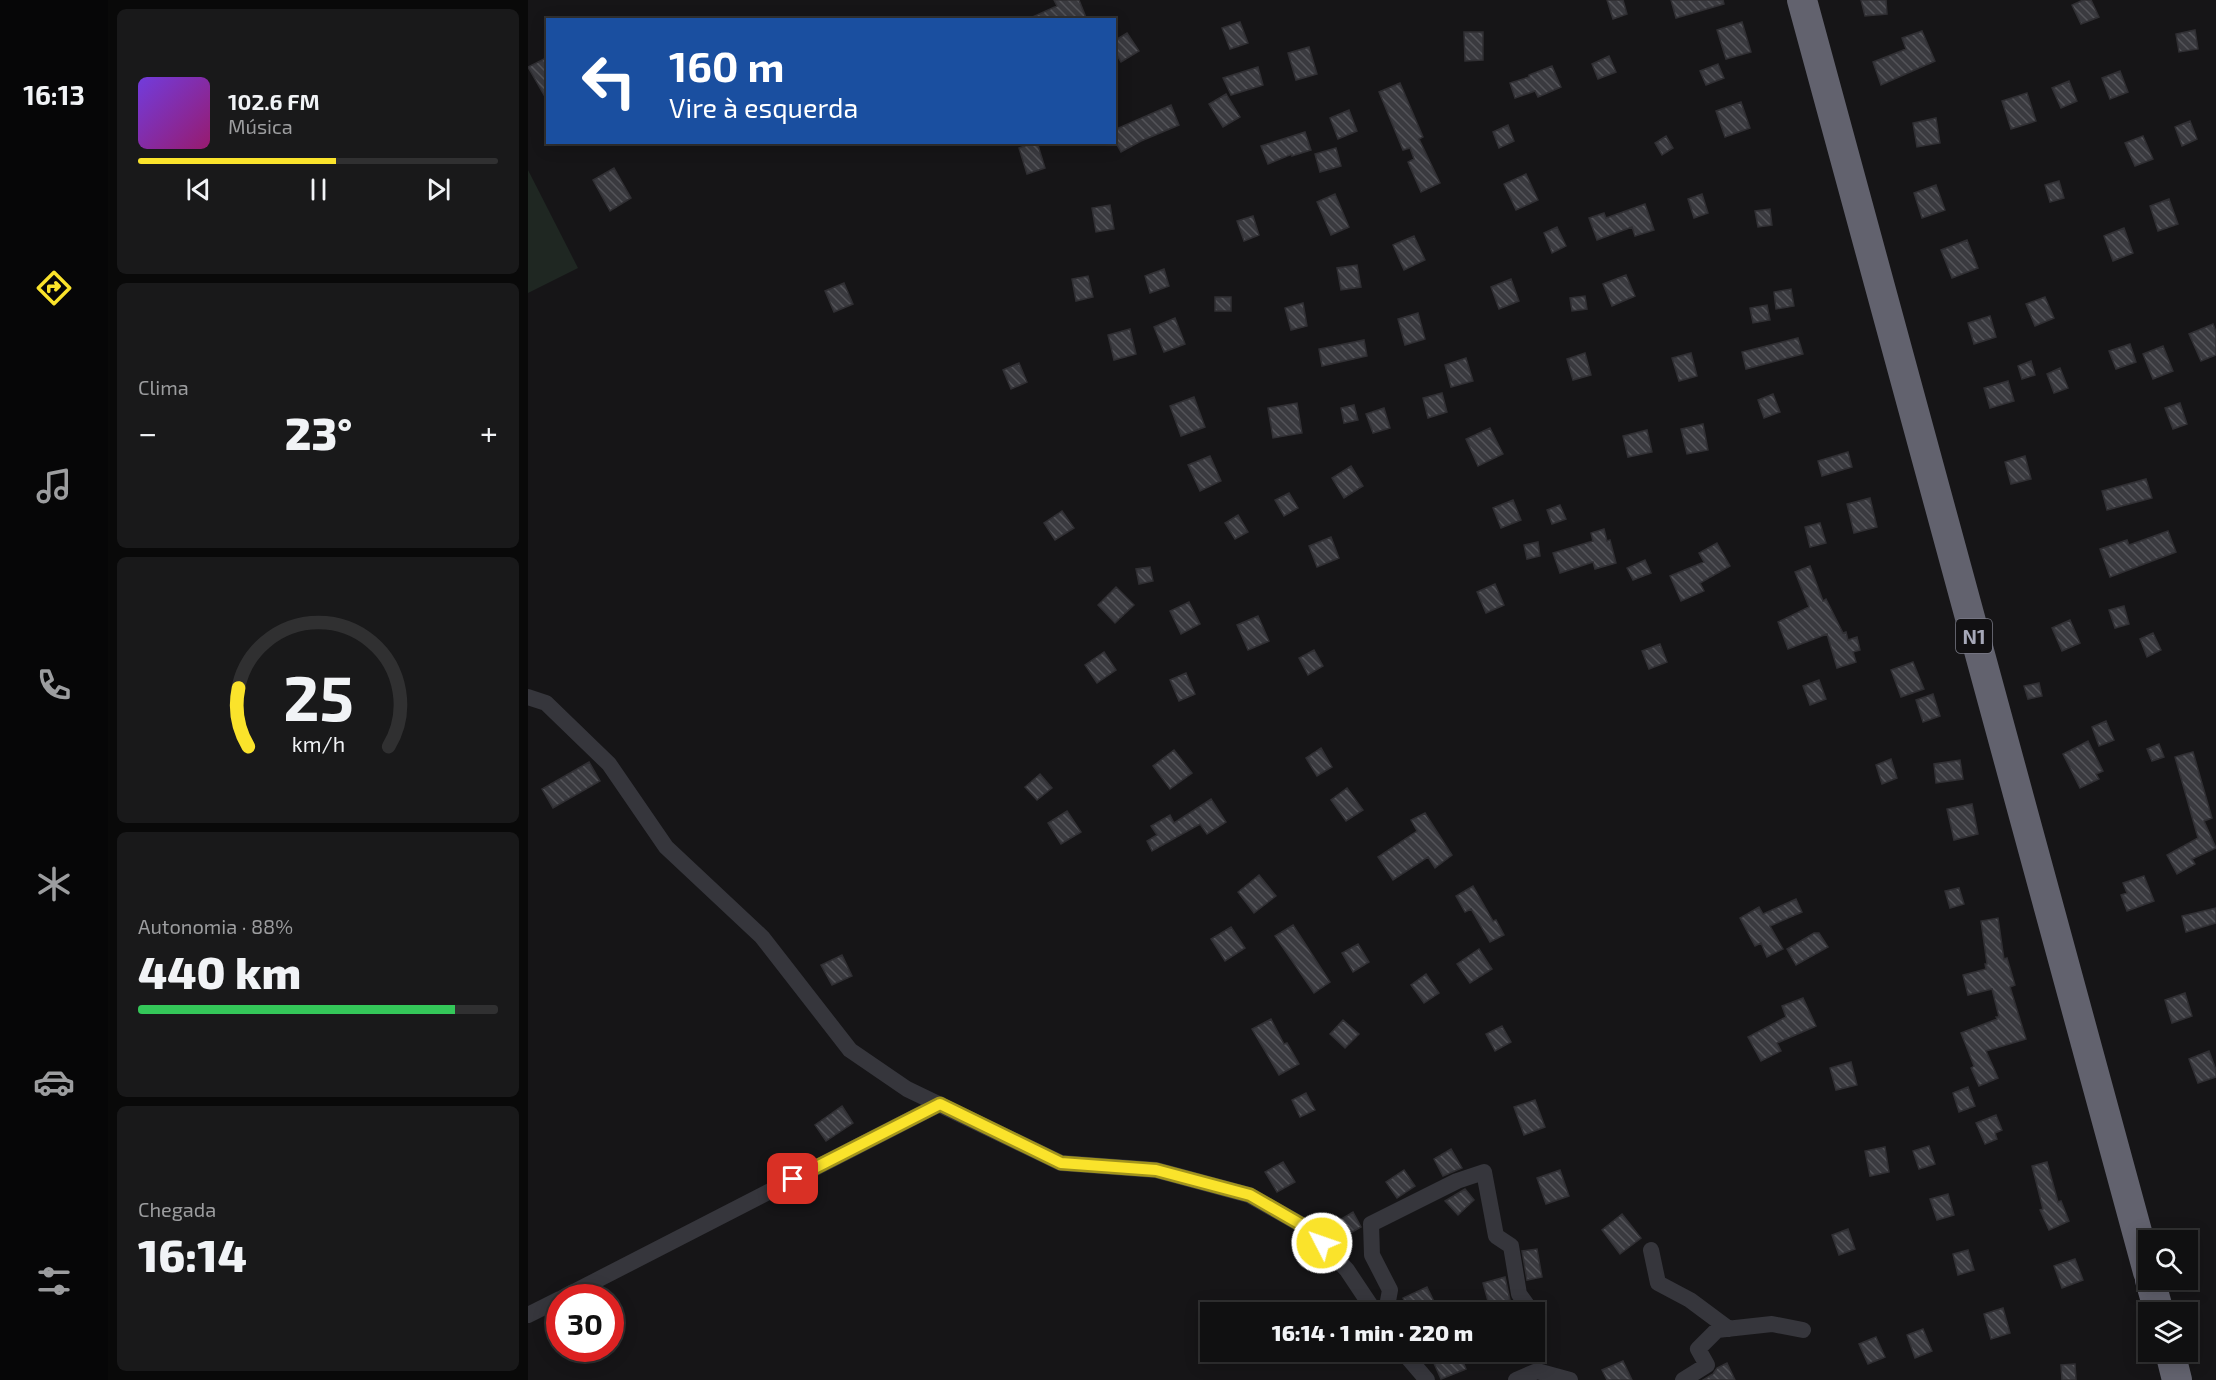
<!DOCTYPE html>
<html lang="pt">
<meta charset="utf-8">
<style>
body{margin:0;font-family:"Exo 2",sans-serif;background:#19191a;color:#f1f3f6;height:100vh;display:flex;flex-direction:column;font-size:22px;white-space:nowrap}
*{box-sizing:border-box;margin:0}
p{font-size:20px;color:#9c9d9f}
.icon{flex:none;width:33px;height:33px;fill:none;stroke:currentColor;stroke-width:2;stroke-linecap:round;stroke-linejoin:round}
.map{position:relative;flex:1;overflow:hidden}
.side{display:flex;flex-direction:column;gap:9px;padding:9px;background:#090909;width:420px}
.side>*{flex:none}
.hud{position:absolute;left:18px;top:18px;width:570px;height:126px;border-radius:0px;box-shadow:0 3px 15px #0003,0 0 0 2px #303031;background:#1a4fa0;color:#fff;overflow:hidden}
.tools{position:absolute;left:1610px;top:1230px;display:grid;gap:12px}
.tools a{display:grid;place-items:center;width:60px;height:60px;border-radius:0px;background:#101011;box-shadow:0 3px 15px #0003,0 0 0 2px #303031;font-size:30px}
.speed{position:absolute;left:18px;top:1284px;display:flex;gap:12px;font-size:30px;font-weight:700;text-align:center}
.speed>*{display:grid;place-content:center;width:78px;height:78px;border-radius:50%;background:#101011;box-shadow:0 3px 15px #0003,0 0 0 2px #303031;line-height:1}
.speed .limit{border:9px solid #d22;background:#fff;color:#111}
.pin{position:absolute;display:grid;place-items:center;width:51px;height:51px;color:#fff;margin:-26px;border-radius:12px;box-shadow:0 3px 9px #0006}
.me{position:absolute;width:66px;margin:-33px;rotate:311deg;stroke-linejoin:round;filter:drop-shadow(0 0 4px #0008)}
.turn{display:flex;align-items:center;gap:21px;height:126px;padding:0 24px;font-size:27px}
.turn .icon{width:78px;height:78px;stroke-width:2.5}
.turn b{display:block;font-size:42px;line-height:51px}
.big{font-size:45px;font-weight:800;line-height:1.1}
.side .widget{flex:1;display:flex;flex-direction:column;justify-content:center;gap:9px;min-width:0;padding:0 21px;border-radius:9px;background:#19191a}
.side .dial{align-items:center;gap:0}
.dial svg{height:156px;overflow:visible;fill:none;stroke:#303031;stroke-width:7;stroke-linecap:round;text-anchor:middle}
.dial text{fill:#f1f3f6;stroke:none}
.song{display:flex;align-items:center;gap:18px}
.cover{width:72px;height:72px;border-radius:9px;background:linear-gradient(135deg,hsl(260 70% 55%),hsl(320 70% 35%))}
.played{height:6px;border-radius:3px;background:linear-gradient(90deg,#fae32b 55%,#303031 55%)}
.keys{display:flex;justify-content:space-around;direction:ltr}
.heat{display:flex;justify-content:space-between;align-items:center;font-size:33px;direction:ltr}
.charge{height:9px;border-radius:4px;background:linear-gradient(90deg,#34c759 88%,#303031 0)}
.trip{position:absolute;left:672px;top:1302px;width:345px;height:60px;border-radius:0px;background:#101011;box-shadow:0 3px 15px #0003,0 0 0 2px #303031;font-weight:800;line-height:60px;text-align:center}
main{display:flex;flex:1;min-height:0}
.menu{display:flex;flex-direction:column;width:108px;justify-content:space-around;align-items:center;background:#060607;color:#9c9d9f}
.menu .icon{width:42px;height:42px}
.menu .selected{color:#fae32b}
.menu b{font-size:27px;color:#f1f3f6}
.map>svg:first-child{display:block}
.grass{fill:#1f2722}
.building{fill:url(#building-back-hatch);stroke:#302f33;stroke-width:1.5}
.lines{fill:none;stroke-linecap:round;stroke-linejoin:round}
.street{stroke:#36363c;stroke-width:16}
.highway{stroke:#62626e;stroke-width:30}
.route-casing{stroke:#a2941c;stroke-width:15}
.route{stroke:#fae32b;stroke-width:10}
.labels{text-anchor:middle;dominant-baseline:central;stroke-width:6;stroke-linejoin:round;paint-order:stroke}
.shield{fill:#111012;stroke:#797a86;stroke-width:1.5}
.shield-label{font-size:20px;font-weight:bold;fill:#a6a8b8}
</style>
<main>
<nav class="menu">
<b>16:13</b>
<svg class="icon selected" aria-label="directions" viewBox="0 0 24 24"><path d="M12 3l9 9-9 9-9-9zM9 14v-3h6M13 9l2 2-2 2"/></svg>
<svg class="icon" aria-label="music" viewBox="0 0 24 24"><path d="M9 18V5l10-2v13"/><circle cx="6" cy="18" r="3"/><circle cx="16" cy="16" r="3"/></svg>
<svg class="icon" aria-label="phone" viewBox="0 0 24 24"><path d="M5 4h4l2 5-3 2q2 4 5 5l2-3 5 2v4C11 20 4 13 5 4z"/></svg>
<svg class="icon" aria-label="climate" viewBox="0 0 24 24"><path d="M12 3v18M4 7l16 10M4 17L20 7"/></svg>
<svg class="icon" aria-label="car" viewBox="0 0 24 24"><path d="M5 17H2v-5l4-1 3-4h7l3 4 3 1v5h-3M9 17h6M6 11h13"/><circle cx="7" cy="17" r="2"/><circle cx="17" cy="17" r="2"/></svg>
<svg class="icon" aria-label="filters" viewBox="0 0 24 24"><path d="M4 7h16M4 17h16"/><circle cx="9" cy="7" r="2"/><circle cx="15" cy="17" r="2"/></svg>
</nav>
<section class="side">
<div class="widget">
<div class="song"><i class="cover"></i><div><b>102.6 FM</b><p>Música</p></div></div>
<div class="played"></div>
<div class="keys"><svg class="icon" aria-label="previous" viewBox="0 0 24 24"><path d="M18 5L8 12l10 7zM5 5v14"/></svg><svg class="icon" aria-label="pause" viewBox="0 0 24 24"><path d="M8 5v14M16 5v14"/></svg><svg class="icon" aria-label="next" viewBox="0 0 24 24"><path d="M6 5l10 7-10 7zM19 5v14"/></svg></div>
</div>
<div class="widget"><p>Clima</p>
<div class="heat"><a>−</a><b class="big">23°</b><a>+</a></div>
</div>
<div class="widget dial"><svg viewBox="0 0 100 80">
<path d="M14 69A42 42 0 1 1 86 69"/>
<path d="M14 69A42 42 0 0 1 9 39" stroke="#fae32b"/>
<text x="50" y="56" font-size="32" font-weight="700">25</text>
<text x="50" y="72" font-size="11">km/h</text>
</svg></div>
<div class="widget"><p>Autonomia · 88%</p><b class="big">440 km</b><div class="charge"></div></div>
<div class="widget"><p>Chegada</p><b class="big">16:14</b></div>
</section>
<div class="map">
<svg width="1688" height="1380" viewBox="0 0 1688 1380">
<defs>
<pattern id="building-back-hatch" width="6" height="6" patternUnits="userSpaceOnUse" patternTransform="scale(1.5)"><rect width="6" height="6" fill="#3a3a3f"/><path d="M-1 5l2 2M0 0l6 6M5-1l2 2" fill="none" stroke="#545459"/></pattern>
</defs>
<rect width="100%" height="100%" fill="#161517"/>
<path class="grass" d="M0 170 50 268 0 293Z"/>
<path class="building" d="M526 0H551L559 20H498L529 6Z
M1079 0H1095L1099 14 1085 19Z
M1143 0H1195L1196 4 1148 18Z
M1333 0H1358L1359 14 1337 16Z
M1555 0H1563L1571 17 1553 24 1544 5Z
M712 22 720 43 702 49 694 28Z
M1214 22 1223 52 1198 59 1189 30Z
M1667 30 1670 49 1651 52 1648 34Z
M1394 31 1407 61 1353 85 1345 62 1378 49 1374 38Z
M936 32H955V60L937 61Z
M599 33 611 51 593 62 586 50V41Z
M781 47 789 74 768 80 760 53Z
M1081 56 1088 72 1070 79 1064 64Z
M20 57V102L0 67Z
M1190 64 1196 78 1178 85 1172 71Z
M1024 66 1033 87 1010 97 1007 91 987 98 982 83 1001 77V75Z
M730 67 735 85 703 95 695 78Z
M1592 71 1600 92 1582 99 1574 78Z
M1541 81 1549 101 1533 108 1524 88Z
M872 83 895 137 891 139 912 183 893 192 880 162 886 159 882 148 875 150 851 92Z
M1499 93 1508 121 1483 129 1474 101Z
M698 94 712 117 695 127 681 104Z
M1213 102 1222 128 1197 137 1188 111Z
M643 105 651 125 613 141 593 152 586 139V130Z
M821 110 829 131 810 139 802 118Z
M1408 118 1412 143 1389 147 1385 123Z
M1662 121 1669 139 1654 146 1647 127Z
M980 125 986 141 971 148 965 132Z
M777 132 783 150 764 156V154L740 164 733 146Z
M1138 136 1145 148 1134 155 1127 143Z
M1615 136 1625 159 1607 166 1597 143Z
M509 142 517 168 499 174 491 148Z
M808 148 813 166 792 172 787 154Z
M86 168 103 198 82 211 65 180Z
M998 174 1010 200 988 210 976 184Z
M1531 181 1536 198 1522 202 1517 185Z
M1408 185 1417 210 1394 218 1386 193Z
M807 194 821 227 803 235 789 202Z
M1174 194 1180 213 1166 218 1160 199Z
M1641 199 1650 224 1630 231 1622 206Z
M1117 204 1126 230 1107 236 1104 227 1069 240 1061 218 1076 213 1078 218Z
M582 205 586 229 568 232 564 208Z
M1242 209 1244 225 1230 227 1227 211Z
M725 216 731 235 716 241 709 221Z
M1029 227 1038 246 1024 253 1016 233Z
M1596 228 1605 253 1585 261 1576 236Z
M886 236 897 260 876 270 865 245Z
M1439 240 1450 268 1424 278 1413 250Z
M829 265 833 287 813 290 809 268Z
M636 269 641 286 622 293 617 276Z
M1098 275 1107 296 1084 306 1075 284Z
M560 276 565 297 548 301 544 279Z
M983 279 991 301 971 309 963 287Z
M316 283 325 304 306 312 297 291Z
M1263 289 1266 306 1248 309 1246 292Z
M1057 296 1059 309 1044 311 1042 298Z
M687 297H703V311H687Z
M1517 297 1526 318 1507 326 1498 304Z
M775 303 779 326 763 330 757 308Z
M1239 305 1242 320 1225 323 1222 308Z
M890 313 897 339 877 345 870 319Z
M1462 316 1468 337 1446 344 1440 323Z
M647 318 657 344 636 352 626 327Z
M1685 324 1688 332V355L1673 361 1661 334Z
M602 329 608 354 586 360 580 335Z
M1270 338 1275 354 1218 369 1214 352Z
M836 340 839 356 794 366 791 349Z
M1602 344 1608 362 1588 369 1581 351Z
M1635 346 1645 371 1625 379 1615 354Z
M1057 353 1063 375 1045 380 1039 359Z
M1163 353 1169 376 1151 381 1144 358Z
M938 358 945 381 923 387 917 365Z
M1503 361 1507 375 1494 379 1490 366Z
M491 363 499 382 483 389 475 370Z
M1532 368 1540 388 1526 393 1519 374Z
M1480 381 1486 401 1462 408 1456 388Z
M914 393 919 412 900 418 895 398Z
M1245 394 1252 412 1236 418 1230 400Z
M666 397 677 427 653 436 642 406Z
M769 403 774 433 745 438 740 408Z
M1652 403 1659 424 1645 429 1637 408Z
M826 405 830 420 816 423 813 408Z
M856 408 862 428 845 433 838 414Z
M1175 424 1180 450 1159 454 1153 429Z
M962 428 975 454 950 466 938 439Z
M1119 430 1124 452 1100 457 1095 436Z
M1320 452 1324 467 1294 476 1290 461Z
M682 456 693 481 672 491 660 465Z
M1497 456 1503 479 1483 484 1477 462Z
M823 466 835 486 816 498 804 478Z
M1618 479 1624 498 1579 510 1574 491Z
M761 493 770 508 756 516 747 500Z
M1342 498 1349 527 1326 533 1319 504Z
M985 500 993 520 973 528 965 508Z
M1032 505 1038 519 1024 524 1019 510Z
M534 511 546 528 527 540 516 523Z
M710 515 720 532 707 539 697 523Z
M1292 523 1298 543 1282 547 1277 527Z
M1076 529 1079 541 1082 540 1088 563 1067 569 1065 562 1032 573 1025 553 1065 541 1063 533Z
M1640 531 1648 552 1582 577 1572 549 1599 540 1601 545Z
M803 537 811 558 789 567 781 546Z
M1010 542 1012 556 999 559 996 545Z
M1189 543 1202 566 1172 583 1176 591 1153 601 1142 576 1176 562 1171 553Z
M1117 560 1123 573 1105 580 1099 568Z
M1282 566 1295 601 1298 599 1315 633 1318 632 1320 640 1329 637 1332 650 1325 652 1328 662 1309 668 1299 634 1260 649 1250 622 1281 607 1267 572Z
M622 567 625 581 611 584 608 569Z
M967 584 976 605 958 613 949 592Z
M588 587 606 605 587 623 570 605Z
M661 602 672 624 653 634 642 611Z
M1596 606 1601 624 1587 628 1581 610Z
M730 616 741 641 720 650 709 625Z
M1542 620 1552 643 1534 651 1524 628Z
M1625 633 1633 650 1619 657 1612 639Z
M1132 644 1139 662 1121 669 1114 651Z
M786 650 795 666 780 675 771 658Z
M576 652 588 670 569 683 557 665Z
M1385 662 1396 689 1373 697 1363 670Z
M658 673 667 694 651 701 642 680Z
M1291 680 1298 699 1282 705 1275 686Z
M1511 683 1514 696 1500 699 1496 686Z
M1405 694 1412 716 1395 722 1388 700Z
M1578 721 1586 740 1571 746 1564 727Z
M1560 741 1575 771 1568 774 1571 779 1552 788 1535 754Z
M1631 744 1636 757 1624 761 1619 749Z
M793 748 804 767 789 776 778 758Z
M646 750 664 773 642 789 625 766Z
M1665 752 1684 818 1676 821 1688 848 1664 859 1667 864 1649 874 1639 855 1670 838 1647 757Z
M1363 759 1369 778 1354 784 1348 765Z
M1432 760 1435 779 1408 783 1406 764Z
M61 762 72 781 25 808 14 789Z
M512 774 524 788 509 800 497 787Z
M819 788 835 810 818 821 803 800Z
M683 799 698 822 679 834 672 824 624 851 619 841 629 835 623 826 642 815 646 823Z
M1444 804 1450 834 1426 840 1419 809Z
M539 811 553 832 533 844 520 823Z
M897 813 924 855 907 868 900 857 865 880 850 857 889 831 883 820Z
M731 875 748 896 726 913 710 892Z
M1616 876 1626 901 1599 911 1593 895 1599 893 1595 883Z
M945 886 965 921 968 920 976 935 962 942 943 909 937 912 928 896Z
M1431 888 1436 904 1422 908 1417 891Z
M1268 899 1274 912 1242 926 1255 949 1239 957 1233 943 1227 946 1212 918 1231 907 1235 914Z
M1688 908V923L1658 932 1654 916Z
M1470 918 1476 959 1479 958 1487 985 1482 987 1498 1039 1458 1051 1470 1078 1451 1086 1443 1068 1446 1066 1433 1033 1469 1019 1468 1017H1471L1464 989 1440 995 1435 975 1458 969 1457 964H1459L1453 921Z
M765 925 802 982 786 993 747 936Z
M703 927 717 948 697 961 683 939Z
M1286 933H1291L1300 947 1268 965 1259 949Z
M830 944 841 962 825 972 814 953Z
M951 949 964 969 942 983 929 964Z
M314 955 324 976 304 985 293 965Z
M898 974 911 993 896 1003 883 985Z
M1657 993 1664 1016 1644 1023 1637 1000Z
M1275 998 1288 1026 1249 1043 1253 1051 1233 1061 1220 1037 1258 1017 1254 1006Z
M743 1019 756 1044 759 1043 771 1064 751 1075 724 1029Z
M815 1020 831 1034 817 1048 802 1034Z
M974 1026 983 1042 967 1051 958 1034Z
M1681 1051 1688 1070V1077L1670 1083 1661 1059Z
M1323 1062 1329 1085 1308 1090 1302 1068Z
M1440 1087 1447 1106 1431 1112 1425 1093Z
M778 1093 787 1110 772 1117 764 1100Z
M1007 1100 1017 1127 996 1135 986 1107Z
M314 1106 325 1123 298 1141 287 1125Z
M1468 1115 1474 1130 1467 1133 1469 1139 1457 1144 1448 1123Z
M1401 1146 1407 1164 1391 1169 1385 1151Z
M1357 1147 1361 1172 1342 1176 1337 1151Z
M923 1149 934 1168 915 1176 906 1159Z
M755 1162 767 1182 749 1192 737 1172Z
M1519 1162 1530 1202 1533 1201 1541 1221 1521 1230 1512 1210 1515 1209 1504 1166Z
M876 1170 887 1186 869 1198 858 1182Z
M1032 1170 1041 1196 1018 1204 1009 1178Z
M937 1189 946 1200 930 1215 917 1201Z
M1420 1194 1426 1215 1409 1220 1402 1199Z
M825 1212 833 1227 814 1238 805 1224Z
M1094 1214 1113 1238 1092 1254 1074 1230Z
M1320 1229 1327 1249 1311 1255 1304 1235Z
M1009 1249 1014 1277 999 1280 994 1251Z
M1440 1250 1446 1270 1430 1275 1425 1254Z
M1547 1259 1555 1280 1534 1288 1526 1266Z
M977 1277 982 1300 978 1301 983 1312H963L955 1283Z
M899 1287 911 1312H882L875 1298Z
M1475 1308 1482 1333 1463 1339 1456 1314Z
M1395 1329 1404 1351 1387 1358 1379 1335Z
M1348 1337 1357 1357 1340 1364 1331 1344Z
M901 1352H931L938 1369 913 1379Z
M1095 1361 1104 1380H1079L1074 1370Z
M1199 1363 1207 1380H1175L1185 1374 1189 1368Z
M1547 1364 1548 1380H1534L1533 1365Z"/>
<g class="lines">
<path class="street" d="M0 697 18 703 81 764 138 847 234 937 322 1050 379 1089 533 1163 628 1170 721 1195 781 1229 819 1270 847 1312
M1123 1250 1130 1283 1162 1300 1201 1329
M34 1298 412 1104
M858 1312 862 1290 844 1255 843 1224 929 1181 956 1172 968 1236 983 1246 991 1294 999 1305
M0 1315 32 1299
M875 1352 899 1380
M988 1380 1009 1371 1042 1380
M1155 1380 1179 1365 1170 1349 1189 1330 1244 1324 1275 1330"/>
<path class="highway" d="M1274 0 1620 1272
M1622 1280 1631 1312
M1642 1352 1649 1380"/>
</g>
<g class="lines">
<defs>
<path id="route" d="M265 1179 412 1104 533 1163 628 1170 722 1195 781 1229 794 1243"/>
</defs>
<use href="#route" class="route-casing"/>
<use href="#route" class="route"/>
</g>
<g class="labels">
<rect class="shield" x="1428" y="619" width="36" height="34" rx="4.5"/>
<g class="shield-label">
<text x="1446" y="636">N1</text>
</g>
</g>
</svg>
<div class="tools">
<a><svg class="icon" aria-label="search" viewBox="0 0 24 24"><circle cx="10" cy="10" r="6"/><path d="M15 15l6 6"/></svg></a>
<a><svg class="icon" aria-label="layers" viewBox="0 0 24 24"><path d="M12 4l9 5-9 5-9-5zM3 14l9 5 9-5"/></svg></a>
</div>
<div class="speed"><div class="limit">30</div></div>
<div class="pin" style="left:265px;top:1179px;background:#d93025"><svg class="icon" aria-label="arrive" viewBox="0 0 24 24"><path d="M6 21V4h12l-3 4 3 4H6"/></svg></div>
<svg class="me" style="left:794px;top:1243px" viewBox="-20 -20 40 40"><circle r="17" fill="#fae32b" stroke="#fff" stroke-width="3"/><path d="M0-11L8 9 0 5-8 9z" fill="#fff"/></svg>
<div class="trip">16:14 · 1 min · 220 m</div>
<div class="hud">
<div class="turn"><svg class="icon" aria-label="left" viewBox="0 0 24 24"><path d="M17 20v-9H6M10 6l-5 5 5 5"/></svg><div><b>160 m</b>Vire à esquerda</div></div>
</div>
</div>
</main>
